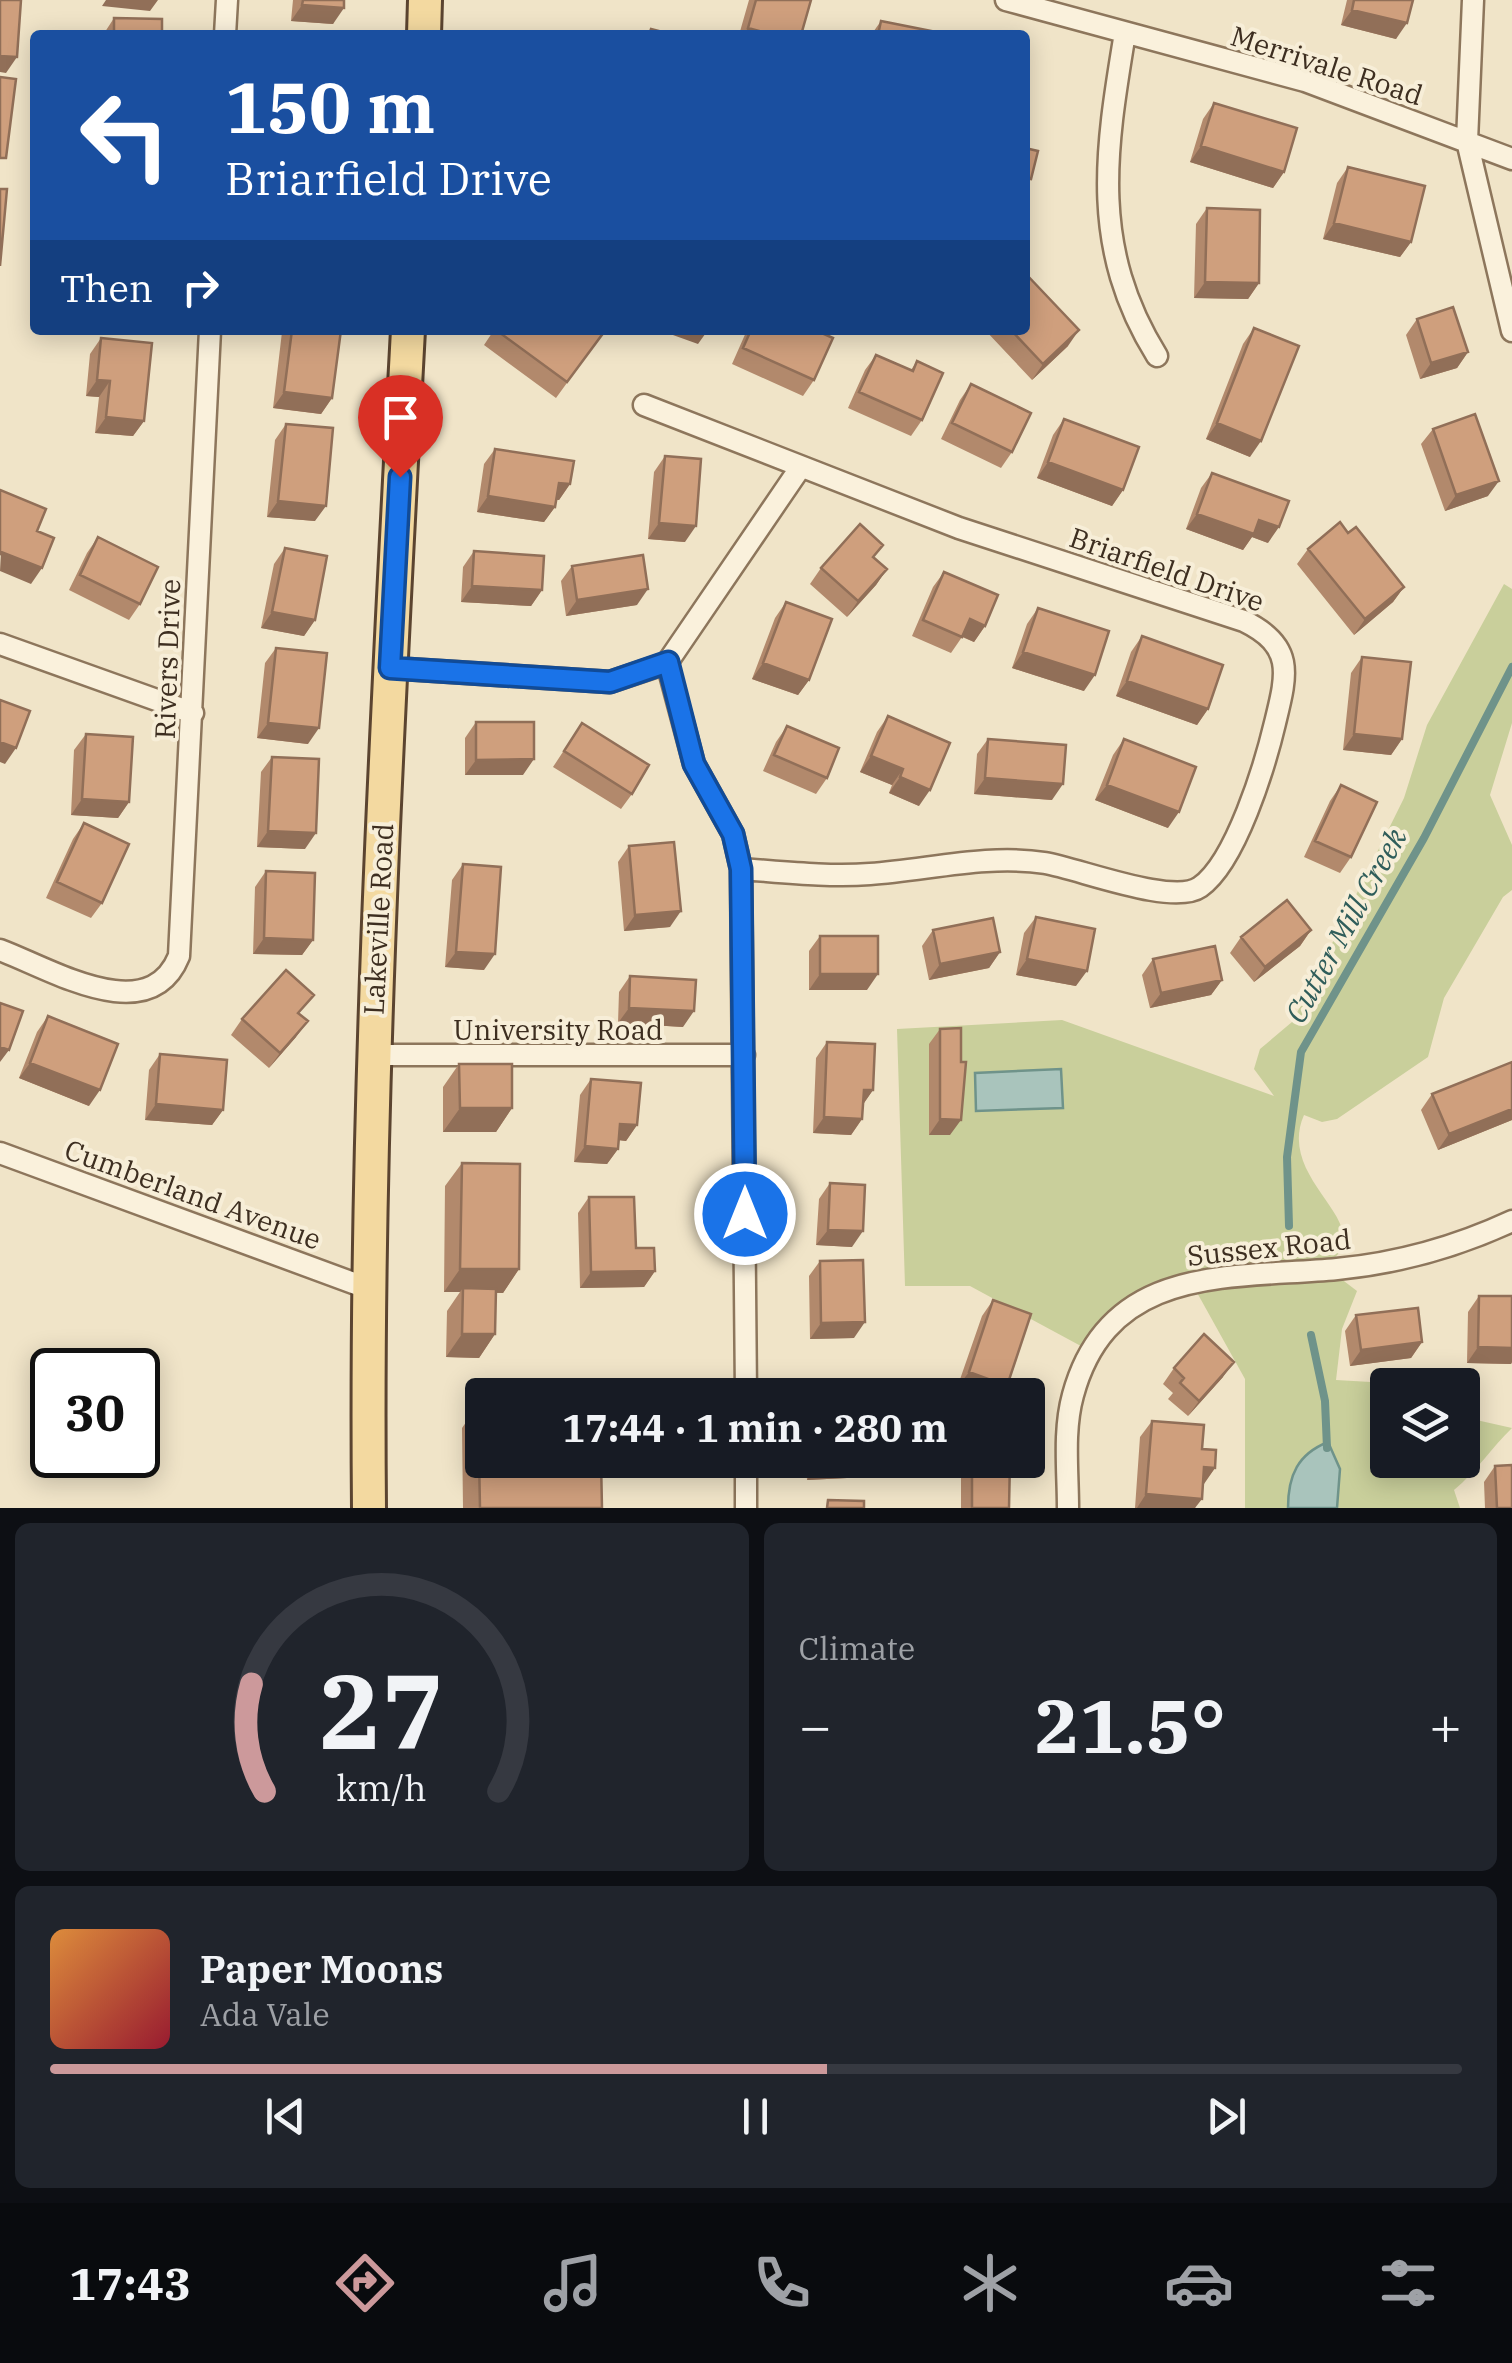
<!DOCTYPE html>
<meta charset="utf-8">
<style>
body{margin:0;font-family:"IBM Plex Serif",serif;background:#20242c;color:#f1f3f6;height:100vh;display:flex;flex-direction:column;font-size:38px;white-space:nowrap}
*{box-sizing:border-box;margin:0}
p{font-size:32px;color:#9ea1a6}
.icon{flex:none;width:55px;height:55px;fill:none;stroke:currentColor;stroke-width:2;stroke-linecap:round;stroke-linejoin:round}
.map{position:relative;height:1508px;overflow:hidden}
.details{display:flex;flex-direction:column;gap:15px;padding:15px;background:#0d0f14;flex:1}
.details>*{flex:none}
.hud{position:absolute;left:30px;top:30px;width:1000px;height:305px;border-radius:10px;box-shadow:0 5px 25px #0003;background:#1a4fa0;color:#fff;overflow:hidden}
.controls{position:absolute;left:1370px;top:1368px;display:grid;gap:20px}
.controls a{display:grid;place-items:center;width:110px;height:110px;border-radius:10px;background:#171b24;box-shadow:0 5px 25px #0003;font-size:50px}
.speed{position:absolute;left:30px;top:1348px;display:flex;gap:20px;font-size:50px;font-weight:700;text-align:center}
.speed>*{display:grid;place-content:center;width:130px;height:130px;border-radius:50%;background:#171b24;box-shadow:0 5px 25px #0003;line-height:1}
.speed .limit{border:5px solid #111;border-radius:15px;background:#fff;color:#111}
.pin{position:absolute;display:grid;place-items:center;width:85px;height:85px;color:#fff;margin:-102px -42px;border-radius:50% 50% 50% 0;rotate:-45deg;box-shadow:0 0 10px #0007}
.pin .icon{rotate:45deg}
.me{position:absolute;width:110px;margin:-55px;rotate:0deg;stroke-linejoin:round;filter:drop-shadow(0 0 8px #0008)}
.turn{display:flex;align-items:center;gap:35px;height:210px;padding:0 30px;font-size:45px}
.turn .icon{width:130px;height:130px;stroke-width:2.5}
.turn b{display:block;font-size:70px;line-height:85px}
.then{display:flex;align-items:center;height:95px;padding:0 30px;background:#0003;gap:20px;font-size:38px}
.big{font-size:75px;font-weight:700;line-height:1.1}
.details .widget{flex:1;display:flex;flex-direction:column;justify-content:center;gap:15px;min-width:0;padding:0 35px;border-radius:15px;background:#20242c}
.details .dial{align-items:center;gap:0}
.dial svg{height:260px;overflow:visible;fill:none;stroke:#363941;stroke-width:7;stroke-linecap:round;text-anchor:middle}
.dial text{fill:#f1f3f6;stroke:none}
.song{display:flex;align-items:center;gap:30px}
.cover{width:120px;height:120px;border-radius:15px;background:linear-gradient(135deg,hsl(30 70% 55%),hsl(350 70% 35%))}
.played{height:10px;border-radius:5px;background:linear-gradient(90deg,#cc999b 55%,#363941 55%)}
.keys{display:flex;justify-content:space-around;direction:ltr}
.heat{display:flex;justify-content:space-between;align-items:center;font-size:55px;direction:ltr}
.details .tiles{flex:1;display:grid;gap:15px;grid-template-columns:1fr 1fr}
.widget:last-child{grid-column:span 2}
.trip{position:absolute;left:465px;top:1378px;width:580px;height:100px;border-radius:10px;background:#171b24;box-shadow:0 5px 25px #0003;font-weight:700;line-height:100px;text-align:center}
.menu{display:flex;height:160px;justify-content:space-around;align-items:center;background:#090b0e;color:#9ea1a6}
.menu .icon{width:70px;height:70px}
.menu .current{color:#cc999b}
.menu b{font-size:45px;color:#f1f3f6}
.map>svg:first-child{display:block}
.green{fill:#c9cf9b}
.water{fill:#a9c4bc;stroke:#6f938a;stroke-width:2.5}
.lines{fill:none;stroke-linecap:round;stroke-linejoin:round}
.stream{stroke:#6f938a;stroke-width:8}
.street-casing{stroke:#8d765c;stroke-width:25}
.primary-casing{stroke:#5b4430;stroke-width:38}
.street{stroke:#faf1dc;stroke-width:20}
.primary{stroke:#f3d9a0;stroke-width:32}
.wall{fill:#b2896c}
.shaded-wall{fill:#916f58}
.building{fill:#cf9f7d;stroke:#916f58;stroke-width:2.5}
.route-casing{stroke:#114b97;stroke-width:25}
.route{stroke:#1a73e8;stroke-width:18}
.labels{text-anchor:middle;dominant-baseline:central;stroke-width:8;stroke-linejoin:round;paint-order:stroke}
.street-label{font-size:28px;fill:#3d2e20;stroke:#f7eed8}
.water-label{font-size:30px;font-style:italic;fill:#2f5d5a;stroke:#f7eed8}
</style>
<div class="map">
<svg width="1512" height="1508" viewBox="0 0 1512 1508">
<rect width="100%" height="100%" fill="#f0e4c8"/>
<path class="green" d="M1504 584 1512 589V723L1490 795 1512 845V890L1503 897 1444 998 1428 1057 1337 1119 1322 1122 1304 1115C1275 1181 1380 1223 1330 1262L1336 1275 1357 1291 1342 1329 1336 1380 1423 1385H1388V1460H1462L1463 1417 1512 1428C1491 1448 1477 1471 1454 1490L1460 1508H1245V1379L1190 1280 1157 1292 1092 1352 970 1286H905L897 1029 1062 1020 1274 1096 1254 1069 1260 1049 1292 1022 1306 996 1404 798 1427 725Z"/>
<path class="water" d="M1061 1069 1063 1108 976 1111 975 1073Z
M1328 1442 1340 1469 1337 1508H1288C1288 1475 1298 1454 1328 1442Z"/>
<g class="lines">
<path class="stream" d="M1289 1226 1287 1157 1301 1052 1424 838 1512 667
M1311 1335 1325 1401 1327 1448"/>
<defs>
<path id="street" d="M1006 0 1305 81 1512 159
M1473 0 1467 141 1512 331
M1125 33C1105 153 1090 248 1157 356
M225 35 227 0
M644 405 959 528 1244 621C1295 646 1287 674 1275 723 1265 765 1236 862 1200 887 1173 906 1080 869 1045 863 987 854 928 870 870 874 827 877 784 872 741 869
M0 644 193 713
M667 663 694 764 733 834 741 869 746 1395
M390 668 610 682 667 663 800 468
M0 950C51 969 149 1030 179 956L210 330
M372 1055H744
M0 1153 367 1288
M746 1460V1508
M1068 1508C1068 1471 1063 1431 1073 1395 1109 1263 1232 1279 1337 1269 1399 1263 1456 1247 1512 1221"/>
<path id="primary" d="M424 35 425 0
M369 1508C365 1115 387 723 408 330"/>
</defs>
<use href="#street" class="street-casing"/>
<use href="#primary" class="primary-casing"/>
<use href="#street" class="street"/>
<use href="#primary" class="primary"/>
</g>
<path class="wall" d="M293 0H344L333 24 291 21Z
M749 0H811L801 35H739Z
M1347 0H1413L1396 39 1341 25Z
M114 18 162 35H103Z
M881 21 940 35H871Z
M1214 103 1284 172 1273 188 1190 162 1203 119Z
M1348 167 1411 242 1400 257 1323 239 1337 183Z
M1207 208 1259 283 1248 299 1194 298 1196 224Z
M1417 319 1468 352 1457 368 1420 379 1406 335Z
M1254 328 1250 457 1206 439 1243 344Z
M284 330H341L332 398 321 414 273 408 282 332Z
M494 330H558L604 332 556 398 484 345Z
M747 330H815L814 380 803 396 732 364Z
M985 330H1025L1068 346 1032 380Z
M101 338 144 421 133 436 95 433 99 397 86 396 90 354Z
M876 355 911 370 917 361 922 420 911 436 848 408 865 370Z
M971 384 1012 452 1001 468 941 439 960 400Z
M1064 419 1123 490 1112 506 1037 478 1053 435Z
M286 424 315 521 267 517 275 440Z
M1433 429 1488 496 1445 511 1421 444Z
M495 449 570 484 559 500H556L555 507 544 522 477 512 484 464Z
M665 456 685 542 648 539 654 472Z
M1212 473 1268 543 1252 537 1243 550 1186 529 1201 488Z
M1348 533 1404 587 1393 602 1354 635 1297 564 1308 549Z
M98 537 140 604 129 620 69 590 87 553Z
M285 548 315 620 304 636 261 628 274 564Z
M474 551 542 590 531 606 461 602 463 567Z
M572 566 637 605 566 616 561 581Z
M821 568 887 569 876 585 847 617 810 584Z
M944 572 985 626 974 642 962 637 951 653 912 636 933 587Z
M786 602 809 680 798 695 752 679 775 618Z
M1038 608 1084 691 1012 668 1027 624Z
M1142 636 1208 709 1197 725 1116 696 1131 652Z
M276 648 308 744 257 738 265 663Z
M1362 657 1402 739 1391 755 1343 750 1351 673Z
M888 716 919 806 889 793 892 785 860 772 877 732Z
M476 722 523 775H465V738Z
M582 723 632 794 621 809 553 767Z
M787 726 827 778 816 794 763 771 776 742Z
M86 734 129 802 118 818 71 815 74 750Z
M988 739 1052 800 974 794 977 754Z
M1124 739 1168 828 1095 800 1113 755Z
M272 757 305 849 257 847 261 772Z
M1341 785 1351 857 1340 873 1304 857 1330 801Z
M84 823 102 903 91 918 46 898 73 839Z
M629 846 670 927 624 931 618 862Z
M463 864 484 970 445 967 452 880Z
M266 871 313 940 302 955 253 954 255 887Z
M1036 917 1076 986 1016 975 1024 933Z
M933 930 1000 952 989 968 929 980 922 946Z
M1311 930 1300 946 1254 982 1230 953 1241 937Z
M820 936 867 990H809V951Z
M1153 959 1222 980 1211 995 1150 1008 1142 975Z
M630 976 683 1027 618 1023 619 992Z
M300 1015 296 1037 269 1068 231 1035 242 1019Z
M48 1016 89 1106 19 1078 37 1032Z
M940 1029 950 1135H929V1044Z
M827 1042 873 1090 863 1104 862 1119 851 1135 813 1133 816 1058Z
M160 1054 223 1110 212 1125 145 1120 149 1070Z
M1512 1062V1120L1438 1150 1421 1110 1432 1094Z
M459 1064 512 1108 496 1132H443V1087Z
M591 1079 637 1125 626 1141 619 1140 618 1149 607 1164 574 1162 580 1095Z
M462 1163 519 1269 503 1293H496L495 1334 479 1358 446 1357 447 1311 460 1292H444L445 1186Z
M830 1183 852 1247 816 1245 819 1199Z
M589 1197 655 1271 644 1287 580 1288 578 1213Z
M820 1261 854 1338 810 1339 809 1276Z
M1479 1296H1512V1362L1511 1364 1467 1363 1468 1312Z
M993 1300 1007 1386 1000 1395H978L957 1388 982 1316Z
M1356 1315 1422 1342 1411 1358 1350 1366 1345 1331Z
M1174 1368 1223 1377 1188 1416 1168 1399 1173 1393 1163 1384Z
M478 1405 602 1508H463L462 1428Z
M1152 1421 1202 1449 1215 1468 1203 1484 1195 1508H1135L1140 1437Z
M806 1460H858V1462L847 1478 807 1480Z
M961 1460H1010L1009 1508H961Z
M1495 1466 1512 1508H1485L1484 1482Z"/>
<path class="shaded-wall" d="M106 0H158L150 11 102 6Z
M302 5 344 8 333 24 291 21Z
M1352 10 1407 23 1396 39 1341 25Z
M748 28 767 33 766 35H743Z
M0 56 17 57 6 73 0 72Z
M1201 146 1284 172 1273 188 1190 162Z
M1334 223 1411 242 1400 257 1323 239Z
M1205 282 1259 283 1248 299 1194 298Z
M659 330H708L698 344Z
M1079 330 1068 346 1032 380 1043 364Z
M1468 352 1457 368 1420 379 1431 363Z
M97 380 110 381 99 397 86 396Z
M284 392 332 398 321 414 273 408Z
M106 417 144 421 133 436 95 433Z
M1217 423 1261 441 1250 457 1206 439Z
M1048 462 1123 490 1112 506 1037 478Z
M1499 481 1488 496 1445 511 1456 495Z
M559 483 570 484 559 500 548 498Z
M488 496 555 507 544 522 477 512Z
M278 501 326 506 315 521 267 517Z
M1197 514 1259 520 1279 527 1268 543 1252 537 1243 550 1186 529Z
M659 523 696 526 685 542 648 539Z
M1 552 42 568 31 584 0 571Z
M887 569 876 585 847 617 858 601Z
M472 586 542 590 531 606 461 602Z
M1404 587 1393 602 1354 635 1365 619Z
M648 589 637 605 566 616 577 600Z
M272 612 315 620 304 636 261 628Z
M970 619 985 626 974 642 959 635Z
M1023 652 1095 675 1084 691 1012 668Z
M763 663 809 680 798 695 752 679Z
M1127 681 1208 709 1197 725 1116 696Z
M268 723 319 728 308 744 257 738Z
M1354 734 1402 739 1391 755 1343 750Z
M0 742 16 748 5 764 0 762Z
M871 756 903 769 892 785 860 772Z
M534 759 523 775H465L476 760Z
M900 777 930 790 919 806 889 793Z
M985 778 1063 784 1052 800 974 794Z
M1107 785 1179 812 1168 828 1095 800Z
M82 799 129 802 118 818 71 815Z
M268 831 316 833 305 849 257 847Z
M681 911 670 927 624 931 635 915Z
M1311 930 1300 946 1254 982 1265 967Z
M264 938 313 940 302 955 253 954Z
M456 952 495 954 484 970 445 967Z
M1000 952 989 968 929 980 940 964Z
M1027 959 1087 971 1076 986 1016 975Z
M820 974H878L867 990H809Z
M1222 980 1211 995 1150 1008 1161 993Z
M629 1008 694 1011 683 1027 618 1023Z
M308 1021 296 1037 269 1068 280 1053Z
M0 1047 9 1050 0 1062Z
M30 1063 100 1090 89 1106 19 1078Z
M864 1090H873L862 1106Z
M156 1104 223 1110 212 1125 145 1120Z
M460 1108H512L496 1132H443Z
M1512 1109V1120L1438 1150 1449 1134Z
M824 1117 862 1119 851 1135 813 1133Z
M940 1119 961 1120 950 1135H929Z
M620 1124 637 1125 626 1141 609 1139Z
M585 1146 618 1149 607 1164 574 1162Z
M828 1230 863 1231 852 1247 816 1245Z
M460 1269H519L503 1293 463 1292V1288L460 1292H444Z
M655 1271 644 1287 580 1288 591 1272Z
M865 1322 854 1338 810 1339 821 1323Z
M462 1334H495L479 1358 446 1357Z
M1422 1342 1411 1358 1350 1366 1361 1350Z
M1478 1347 1512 1348V1362L1511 1364 1467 1363Z
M1234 1362 1223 1377 1188 1416 1199 1401Z
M969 1372 1007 1386 1000 1395H978L957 1388Z
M858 1462 847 1478 807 1480 818 1465Z
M1204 1467 1215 1468 1204 1484 1193 1483Z
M1146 1494 1202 1499 1195 1508H1137Z"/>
<path class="building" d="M0 0H21L17 57 0 56Z
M303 0H344V8L302 5Z
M756 0H811L801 35H766L767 33 748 28Z
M1354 0H1413L1407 23 1352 10Z
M114 18 162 19V35H114Z
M881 21 941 33 940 35H878Z
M651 29 674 35H649Z
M304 32 327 35H304Z
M0 77 16 79 6 158H0Z
M1214 103 1297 128 1284 172 1201 146Z
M1025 148 1038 151 1031 179 1025 178Z
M1348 167 1425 186 1411 242 1334 223Z
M0 189H7L0 266Z
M1207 208 1260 210 1259 283 1205 282Z
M1025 273 1079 330 1043 364 1011 330H1025Z
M1453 307 1468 352 1431 363 1417 319Z
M1254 328 1299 346 1261 441 1217 423Z
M292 330H341L332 398 284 392Z
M496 330H602L604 332 567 382Z
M751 330H815L833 338 814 380 743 348Z
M101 338 152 343 144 421 106 417 110 381 97 380Z
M876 355 913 371 917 361 943 373 922 420 859 392Z
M971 384 1031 413 1012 452 952 423Z
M1475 414 1499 481 1456 495 1433 429Z
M1064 419 1139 447 1123 490 1048 462Z
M286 424 333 428 326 506 278 501Z
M495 449 574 461 570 484 559 483 555 507 488 496Z
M665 456 701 459 696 526 659 523Z
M1212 473 1289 501 1279 527 1259 520 1254 534 1197 514Z
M0 490 46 509 37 531 54 538 42 568 1 552 0 555Z
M1340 522 1348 533 1356 527 1404 587 1365 619 1308 549Z
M860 524 883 545 873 557 887 569 858 601 821 568Z
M98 537 158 567 140 604 80 575Z
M285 548 327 556 315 620 272 612Z
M474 551 544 556 542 590 472 586Z
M643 555 648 589 577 600 572 566Z
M944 572 998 595 985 626 970 619 962 637 923 620Z
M786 602 832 619 809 680 763 663Z
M1038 608 1109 631 1095 675 1023 652Z
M1142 636 1223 665 1208 709 1127 681Z
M276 648 327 653 319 728 268 723Z
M1362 657 1411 662 1402 739 1354 734Z
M0 700 30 711 16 748 0 742Z
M888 716 950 743 930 790 900 777 903 769 871 756Z
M476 722H534V759L476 760Z
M582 723 649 765 632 794 564 751Z
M787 726 839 748 827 778 774 755Z
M86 734 133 737 129 802 82 799Z
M988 739 1066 745 1063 784 985 778Z
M1124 739 1196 767 1179 812 1107 785Z
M272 757 319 759 316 833 268 831Z
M1341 785 1377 802 1351 857 1315 841Z
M84 823 129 844 102 903 57 882Z
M674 842 681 911 635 915 629 846Z
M463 864 501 867 495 954 456 952Z
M266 871 315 873 313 940 264 938Z
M1287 900 1311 930 1265 967 1241 937Z
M1036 917 1095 929 1087 971 1027 959Z
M993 918 1000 952 940 964 933 930Z
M820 936H878V974H820Z
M1215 946 1222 980 1161 993 1153 959Z
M286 970 314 995 298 1013 308 1021 280 1053 242 1019Z
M630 976 696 980 694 1011 629 1008Z
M0 1003 23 1011 9 1050 0 1047Z
M48 1016 118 1044 100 1090 30 1063Z
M961 1028V1062H966L961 1120 940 1119V1029Z
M827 1042 875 1044 873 1090H864L862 1119 824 1117Z
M160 1054 227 1060 223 1110 156 1104Z
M1512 1062V1109L1449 1134 1432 1094Z
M459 1064H512V1108H460Z
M591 1079 641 1083 637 1125 620 1124 618 1149 585 1146Z
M462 1163 520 1164 519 1269H460Z
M830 1183 865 1185 863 1231 828 1230Z
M589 1197H634L636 1248H654L655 1271 591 1272Z
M863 1260 865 1322 821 1323 820 1261Z
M463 1288 496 1289 495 1334H462Z
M1479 1296H1512V1348L1478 1347Z
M993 1300 1031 1314 1007 1386 969 1372Z
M1418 1308 1422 1342 1361 1350 1356 1315Z
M1204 1334 1234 1362 1199 1401 1180 1383 1184 1378 1174 1368Z
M478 1405H482V1460H601L602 1508H480Z
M1152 1421 1204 1425 1202 1449 1216 1450 1215 1468 1204 1467 1202 1499 1146 1494Z
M818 1460H858V1462L818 1465Z
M972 1460H1010L1009 1508H972Z
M1512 1465V1508H1497L1495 1466Z
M828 1500 864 1501V1508H827Z"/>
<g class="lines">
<defs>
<path id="route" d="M400 477 390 668 610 682 668 662 694 764 733 834 741 869 745 1214"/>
</defs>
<use href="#route" class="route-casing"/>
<use href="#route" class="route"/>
</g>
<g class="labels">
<g class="street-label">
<text transform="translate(1327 65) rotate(18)">Merrivale Road</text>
<text transform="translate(1167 569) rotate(19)">Briarfield Drive</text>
<text transform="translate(167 659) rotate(-88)">Rivers Drive</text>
<text transform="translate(378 919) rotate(-87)">Lakeville Road</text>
<text x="558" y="1029">University Road</text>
<text transform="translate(193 1194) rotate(20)">Cumberland Avenue</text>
<text transform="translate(1269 1247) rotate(-6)">Sussex Road</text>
</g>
<g class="water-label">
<text transform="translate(1345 925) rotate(-61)">Cutter Mill Creek</text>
</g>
</g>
</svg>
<div class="controls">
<a><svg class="icon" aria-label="layers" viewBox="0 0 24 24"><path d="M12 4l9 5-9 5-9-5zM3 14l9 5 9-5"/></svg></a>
</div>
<div class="speed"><div class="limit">30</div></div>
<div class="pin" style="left:400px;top:477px;background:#d93025"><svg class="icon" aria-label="arrive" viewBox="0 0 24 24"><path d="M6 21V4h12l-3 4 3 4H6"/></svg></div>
<svg class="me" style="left:745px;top:1214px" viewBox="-20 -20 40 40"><circle r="17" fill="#1a73e8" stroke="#fff" stroke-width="3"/><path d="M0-11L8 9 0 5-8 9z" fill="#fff"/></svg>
<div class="trip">17:44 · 1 min · 280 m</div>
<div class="hud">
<div class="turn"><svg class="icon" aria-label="left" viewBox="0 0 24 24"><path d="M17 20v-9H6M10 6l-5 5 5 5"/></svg><div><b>150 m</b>Briarfield Drive</div></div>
<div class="then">Then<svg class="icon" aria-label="right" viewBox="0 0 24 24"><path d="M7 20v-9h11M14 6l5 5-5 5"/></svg></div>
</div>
</div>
<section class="details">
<div class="tiles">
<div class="widget dial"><svg viewBox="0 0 100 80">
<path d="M14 69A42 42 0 1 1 86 69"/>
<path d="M14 69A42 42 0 0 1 10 36" stroke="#cc999b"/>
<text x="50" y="56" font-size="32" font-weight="700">27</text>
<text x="50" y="72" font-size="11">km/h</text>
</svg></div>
<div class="widget"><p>Climate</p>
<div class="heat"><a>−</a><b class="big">21.5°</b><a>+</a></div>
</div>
<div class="widget">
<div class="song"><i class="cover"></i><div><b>Paper Moons</b><p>Ada Vale</p></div></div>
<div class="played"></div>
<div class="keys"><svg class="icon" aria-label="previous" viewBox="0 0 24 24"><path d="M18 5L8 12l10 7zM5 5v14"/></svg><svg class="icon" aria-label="pause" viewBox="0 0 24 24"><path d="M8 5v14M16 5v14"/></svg><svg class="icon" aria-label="next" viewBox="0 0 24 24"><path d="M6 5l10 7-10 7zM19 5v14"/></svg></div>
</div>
</div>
</section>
<nav class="menu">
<b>17:43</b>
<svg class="icon current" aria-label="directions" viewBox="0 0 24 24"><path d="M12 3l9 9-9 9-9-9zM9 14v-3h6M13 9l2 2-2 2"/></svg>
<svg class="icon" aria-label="music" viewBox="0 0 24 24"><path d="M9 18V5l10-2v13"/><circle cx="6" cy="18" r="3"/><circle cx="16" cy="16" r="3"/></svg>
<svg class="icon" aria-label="phone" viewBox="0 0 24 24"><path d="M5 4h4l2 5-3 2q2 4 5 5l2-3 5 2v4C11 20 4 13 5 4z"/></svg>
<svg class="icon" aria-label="climate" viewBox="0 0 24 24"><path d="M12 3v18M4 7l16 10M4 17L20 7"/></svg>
<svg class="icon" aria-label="car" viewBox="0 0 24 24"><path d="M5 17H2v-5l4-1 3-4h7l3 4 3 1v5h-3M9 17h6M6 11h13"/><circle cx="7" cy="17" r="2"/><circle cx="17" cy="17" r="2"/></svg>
<svg class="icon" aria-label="filters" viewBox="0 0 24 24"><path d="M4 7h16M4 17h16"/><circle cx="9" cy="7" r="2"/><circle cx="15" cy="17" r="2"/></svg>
</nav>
